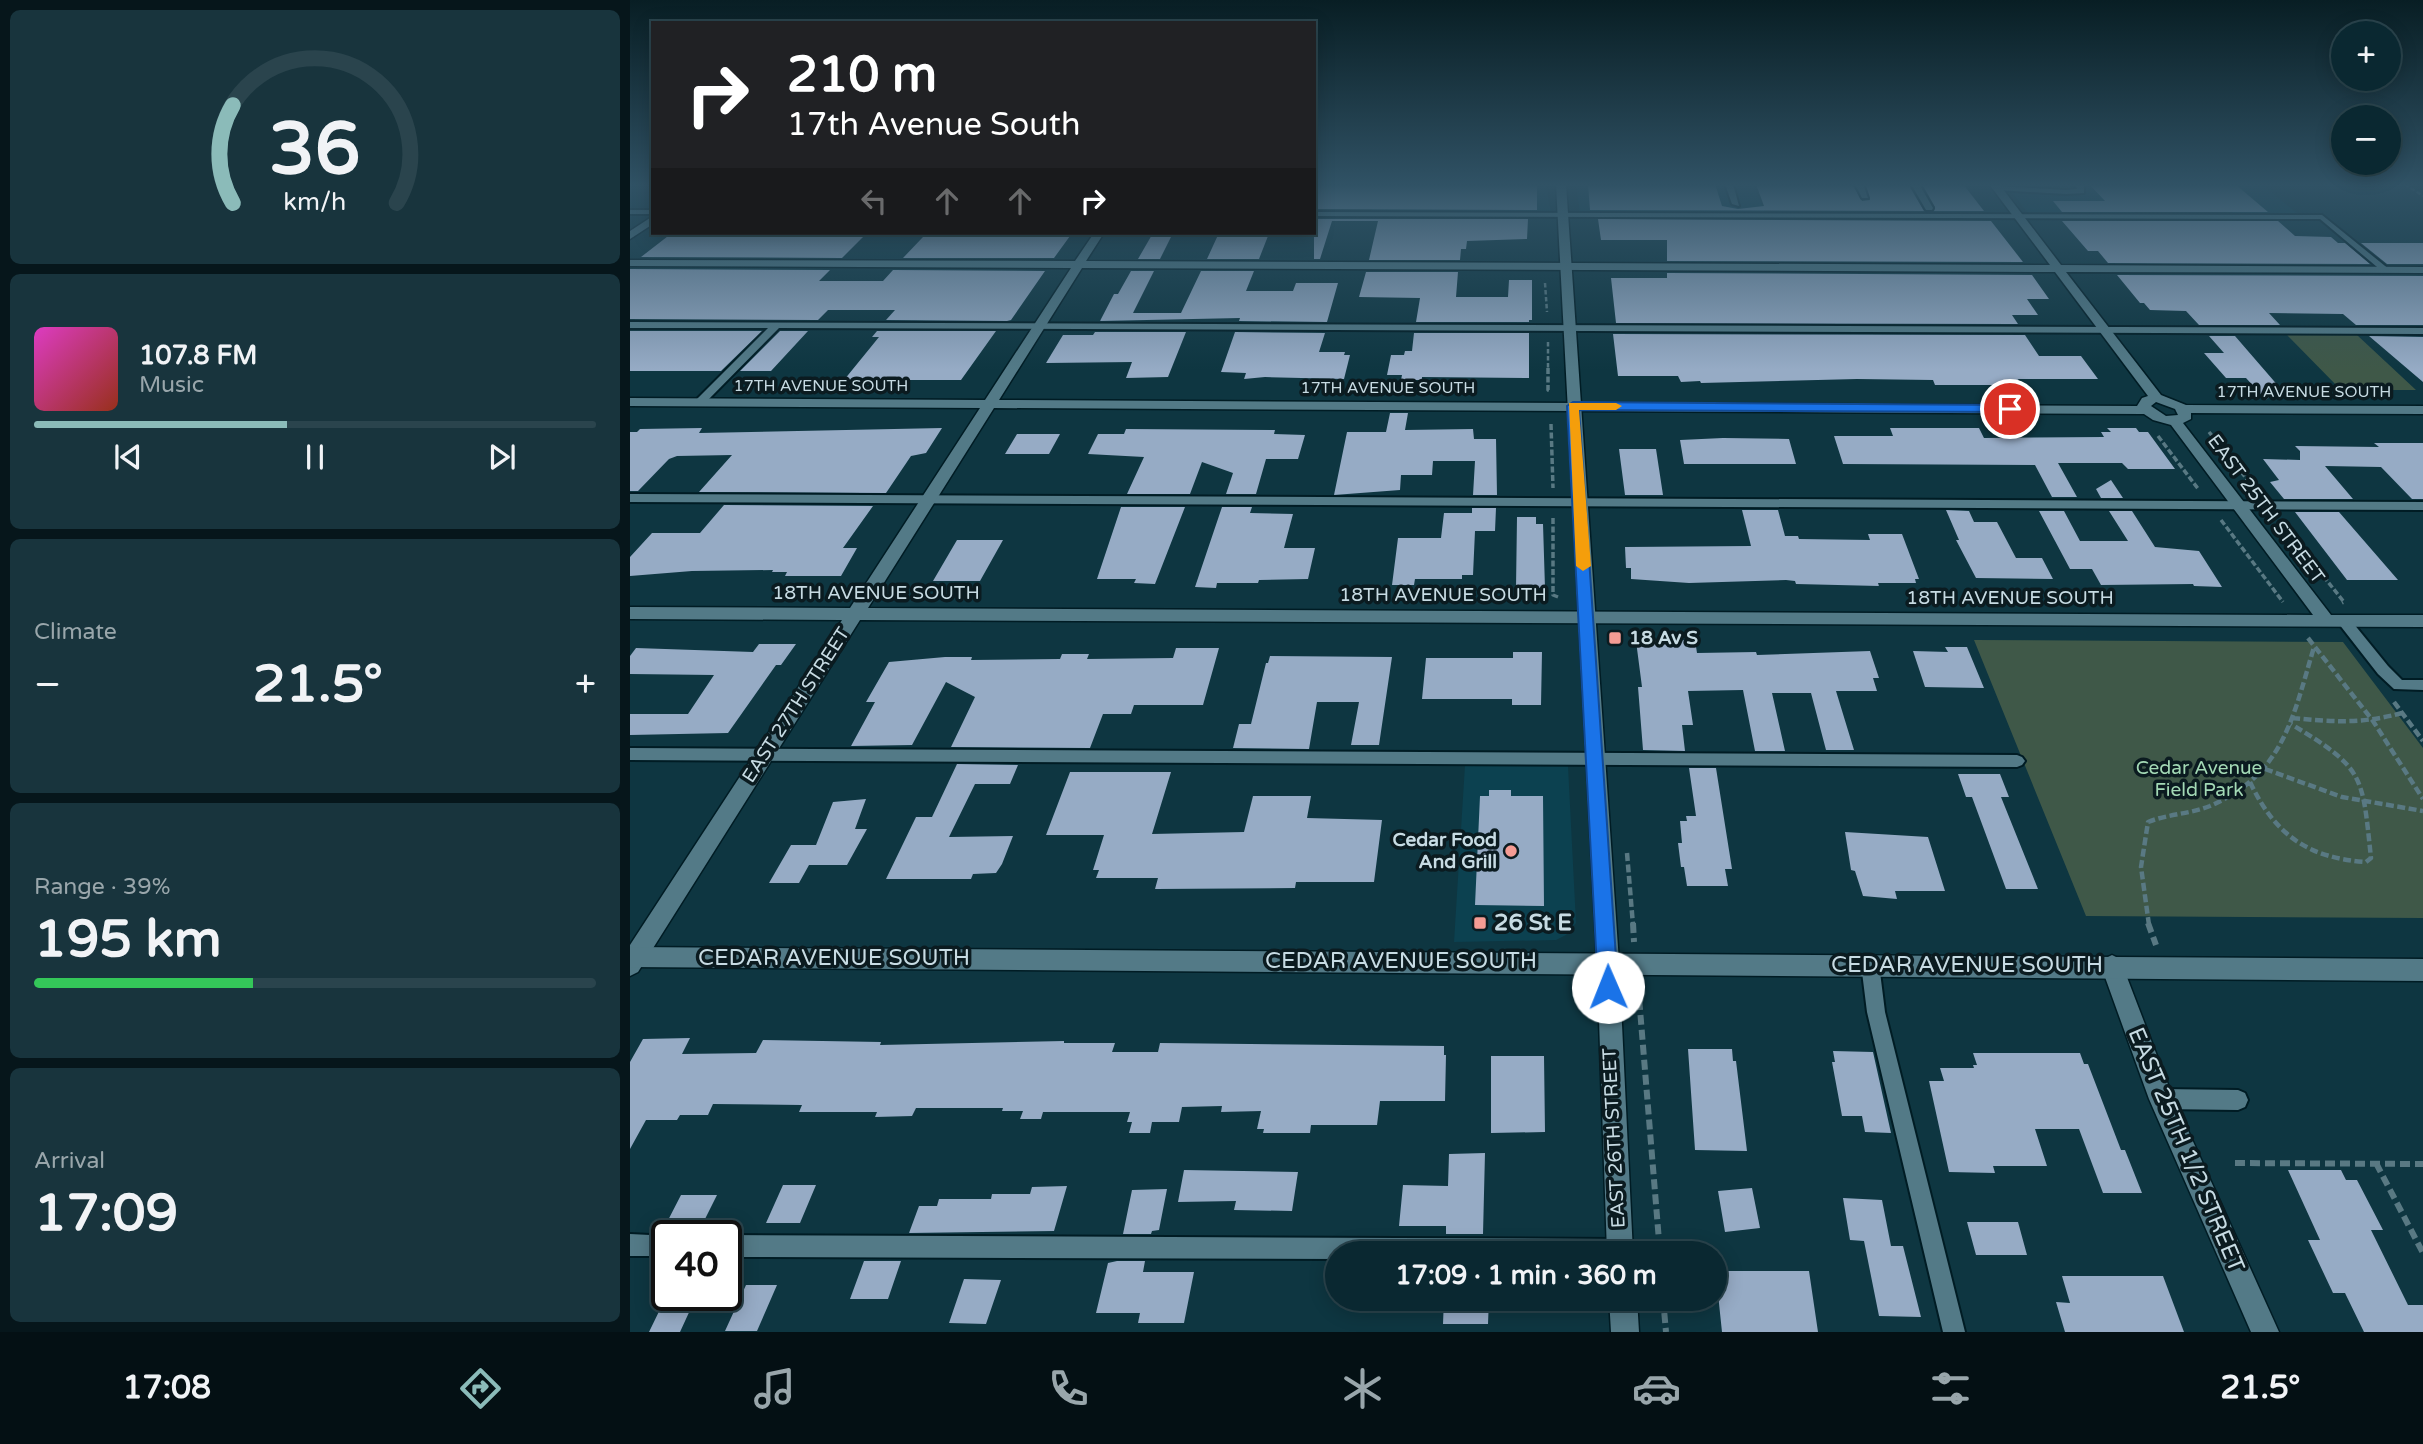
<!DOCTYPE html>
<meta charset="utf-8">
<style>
body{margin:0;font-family:"Varela Round",sans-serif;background:#18343d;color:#f1f3f6;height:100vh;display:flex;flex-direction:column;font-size:26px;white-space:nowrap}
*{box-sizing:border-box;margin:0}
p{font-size:23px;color:#99a6ab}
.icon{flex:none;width:38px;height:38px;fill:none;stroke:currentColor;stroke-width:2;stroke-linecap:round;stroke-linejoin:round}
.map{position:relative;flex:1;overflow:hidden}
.side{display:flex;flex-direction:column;gap:10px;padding:10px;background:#06161b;width:630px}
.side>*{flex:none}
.banner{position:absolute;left:21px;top:21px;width:665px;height:214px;border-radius:0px;box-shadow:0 4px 18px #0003,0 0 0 2px #2a444d;background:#202124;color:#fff;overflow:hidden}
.tools{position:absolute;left:1701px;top:21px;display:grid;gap:14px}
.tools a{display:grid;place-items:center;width:70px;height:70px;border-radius:50%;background:#0a2831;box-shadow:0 4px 18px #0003,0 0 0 2px #2a444d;font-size:35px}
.speed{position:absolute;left:21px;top:1220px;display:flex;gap:14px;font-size:35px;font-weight:700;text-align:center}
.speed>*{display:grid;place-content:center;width:91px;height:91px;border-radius:50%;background:#0a2831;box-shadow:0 4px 18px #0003,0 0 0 2px #2a444d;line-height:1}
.speed .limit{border:4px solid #111;border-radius:10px;background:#fff;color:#111}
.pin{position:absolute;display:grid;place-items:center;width:60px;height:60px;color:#fff;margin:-30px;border:4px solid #fff;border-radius:50%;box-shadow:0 2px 7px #0007}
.me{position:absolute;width:77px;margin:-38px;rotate:359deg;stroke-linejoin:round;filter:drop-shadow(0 0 5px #0008)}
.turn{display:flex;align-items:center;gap:24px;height:147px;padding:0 21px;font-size:32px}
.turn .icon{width:91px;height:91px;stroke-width:2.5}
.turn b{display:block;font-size:49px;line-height:60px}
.lanes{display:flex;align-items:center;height:66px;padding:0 21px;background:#0003;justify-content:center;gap:35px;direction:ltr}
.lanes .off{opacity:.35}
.big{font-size:52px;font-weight:800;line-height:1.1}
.side .tile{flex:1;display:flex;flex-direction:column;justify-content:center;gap:10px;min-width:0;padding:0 24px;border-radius:10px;background:#18343d}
.side .dial{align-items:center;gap:0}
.dial svg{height:182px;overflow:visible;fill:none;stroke:#2a444d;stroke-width:7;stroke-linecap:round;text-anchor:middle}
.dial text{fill:#f1f3f6;stroke:none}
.song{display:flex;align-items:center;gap:21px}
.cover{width:84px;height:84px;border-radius:10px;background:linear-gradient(135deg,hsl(310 70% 55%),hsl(10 70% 35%))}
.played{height:7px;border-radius:4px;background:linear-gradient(90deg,#8bbbb9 45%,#2a444d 45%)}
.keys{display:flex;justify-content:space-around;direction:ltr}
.heat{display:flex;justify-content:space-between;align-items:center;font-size:38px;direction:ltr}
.charge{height:10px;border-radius:5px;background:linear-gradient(90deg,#34c759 39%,#2a444d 0)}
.trip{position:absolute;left:695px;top:1241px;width:402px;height:70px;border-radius:35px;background:#0a2831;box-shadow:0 4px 18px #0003,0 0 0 2px #2a444d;font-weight:800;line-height:70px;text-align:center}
.dock{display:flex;height:112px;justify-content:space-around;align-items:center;background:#041014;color:#99a6ab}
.dock .icon{width:49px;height:49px}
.dock .on{color:#8bbbb9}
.dock b{font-size:32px;color:#f1f3f6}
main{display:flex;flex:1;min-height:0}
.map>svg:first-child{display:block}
.built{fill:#0c4150}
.green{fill:#3f5848}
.building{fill:#96abc5}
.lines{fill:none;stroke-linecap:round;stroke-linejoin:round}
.service-casing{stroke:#001c24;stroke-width:4}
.minor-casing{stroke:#001c24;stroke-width:3}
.tertiary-casing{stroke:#001c24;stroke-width:3}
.secondary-casing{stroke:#001c24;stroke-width:3}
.path-far3{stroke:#597983;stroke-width:2.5;stroke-dasharray:4.5 2.5;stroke-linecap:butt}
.path-far2{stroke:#597983;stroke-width:3.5;stroke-dasharray:6 2.5;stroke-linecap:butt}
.path-far1{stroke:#597983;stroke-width:4.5;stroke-dasharray:8 3.5;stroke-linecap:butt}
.path{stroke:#597983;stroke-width:6;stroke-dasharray:10 5;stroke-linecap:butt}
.service{fill:#537a87;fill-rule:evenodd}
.minor{fill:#537a87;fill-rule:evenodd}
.tertiary{fill:#537a87;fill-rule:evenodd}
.secondary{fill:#537a87;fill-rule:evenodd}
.route{fill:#1a73e8;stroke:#114b97;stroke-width:2}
.slow{fill:#f59e0b}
.poi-dot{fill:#f59c94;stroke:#0b1b20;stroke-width:2.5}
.labels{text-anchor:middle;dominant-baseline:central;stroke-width:7;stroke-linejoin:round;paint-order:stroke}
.far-street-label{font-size:16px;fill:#c7dbe3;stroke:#0b1b20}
.street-label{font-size:19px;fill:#c7dbe3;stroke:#0b1b20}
.poi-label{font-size:19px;font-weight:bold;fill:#c7dbe3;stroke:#0b1b20;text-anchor:start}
.park-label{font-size:19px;fill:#a3d9b5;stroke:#0b1b20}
.near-poi-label{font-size:23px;font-weight:bold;fill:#c7dbe3;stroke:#0b1b20;text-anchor:start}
.near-street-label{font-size:23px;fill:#c7dbe3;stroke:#0b1b20}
</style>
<main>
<section class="side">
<div class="tile dial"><svg viewBox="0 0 100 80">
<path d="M14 69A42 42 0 1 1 86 69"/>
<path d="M14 69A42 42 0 0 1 14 26" stroke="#8bbbb9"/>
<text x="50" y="56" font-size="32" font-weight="700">36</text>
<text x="50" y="72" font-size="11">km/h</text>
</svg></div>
<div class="tile">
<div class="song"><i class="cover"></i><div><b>107.8 FM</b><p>Music</p></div></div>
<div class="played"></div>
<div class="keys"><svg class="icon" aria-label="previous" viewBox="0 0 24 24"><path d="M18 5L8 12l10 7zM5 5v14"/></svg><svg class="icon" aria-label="pause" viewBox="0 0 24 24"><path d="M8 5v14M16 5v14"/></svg><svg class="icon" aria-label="next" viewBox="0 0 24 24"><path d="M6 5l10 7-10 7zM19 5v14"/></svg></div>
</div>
<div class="tile"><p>Climate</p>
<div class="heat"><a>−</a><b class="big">21.5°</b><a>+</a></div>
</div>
<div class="tile"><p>Range · 39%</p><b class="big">195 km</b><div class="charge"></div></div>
<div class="tile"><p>Arrival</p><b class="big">17:09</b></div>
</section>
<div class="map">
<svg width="1793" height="1332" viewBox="0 0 1793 1332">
<rect width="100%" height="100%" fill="#0e3641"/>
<path class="built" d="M748 184H916L921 213H741Z
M946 184H1123L1135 213 950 214Z
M1376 184H1476L1507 215 1400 216Z
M1571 184H1632L1669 215H1605Z
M835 765 938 766 946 923 936 935 926 940 824 942Z"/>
<path class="green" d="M1657 335H1727L1786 390H1711Z
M1344 640 1713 642 1793 748V918L1456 916Z"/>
<path class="building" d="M690 184H907V210L684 209V195Z
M958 184H1085L1092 206 1108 209 1134 206 1126 184H1222L1232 201 1240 200 1236 184H1278L1294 211 960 210Z
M1292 184H1333L1354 211H1304L1305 207Z
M1459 184H1605L1638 212H1432L1423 201H1475Z
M684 219H898L897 239 837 241 836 249H831L830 260H739L748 221H702L690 259H684Z
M968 219 1361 221 1393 262 1037 261V240H971Z
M1432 221H1648L1665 236 1701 237 1708 243H1715L1740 264 1478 263 1468 251H1458Z
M42 233H207L205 235H235L212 258 11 257Z
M321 233H418L440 236 424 258H273L293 237Z
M523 233H543L530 259H508Z
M588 235 638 236 629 259H577Z
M1731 243H1793V264H1757Z
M0 269 200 270 189 281H253L263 270 415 271 381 320 377 321 256 320 265 310H198L188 320 0 319Z
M501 271H524L503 313H551L571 271H624L616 291H663L666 283H708L697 322 609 321 610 318 470 321 484 294H488Z
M736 272H828L826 297H878L879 280H902V320H899V322H786L790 298 729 297Z
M1037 273 1402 275 1419 299H1397L1408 315H1382L1388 324 986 323 981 278H1037Z
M1487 275 1793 276V325H1726L1713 314 1639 313 1650 325H1569L1556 311 1520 310 1514 303H1510Z
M0 331H132L91 371H0Z
M150 331H178L141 371H110Z
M247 331H366L331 380H214L249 337H242Z
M465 332H556L538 377 496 378 502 362 416 363 433 335H463Z
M605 332 695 333 689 352H715L714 355H720L714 379 635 377 614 379 616 373 591 372Z
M784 333H899V378L792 377V380H771L772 375H757L761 355H774L775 351H782Z
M983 334 1395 335 1409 356H1451L1468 379H1388L1391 385H1305L1303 380 1227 379 1071 383 1070 381 1051 382 1048 376H988Z
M1579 336H1605L1650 388 1636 400 1616 378H1596L1574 353H1594Z
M1739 336 1793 337V382Z
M760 413H778L775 430 843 429 844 439H866L867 495H843L845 461H803L802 475H771L770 490 704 495 717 432H756Z
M72 428 69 433 312 428 296 453 281 456 256 493 69 492 102 455 47 456 39 459 8 491H0V432H7L10 429Z
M1260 428H1349L1354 438 1474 437 1471 432H1481L1477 428H1506L1509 432H1518L1545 469H1498L1492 463H1428L1447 497H1422L1405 465 1213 464 1204 436H1263Z
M496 429 645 430 644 434 675 435 668 459H636L626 494H596L603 473 572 462 560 494H497L514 457 458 454 468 434H494Z
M387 434H430L419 454H375Z
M1093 438 1159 439 1166 464H1054L1050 440Z
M1744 443H1793V499H1782L1751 467 1695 466 1723 499H1654L1640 482 1649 480 1633 459 1670 460V451L1665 446 1749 447Z
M989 449H1026L1033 495H995Z
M1481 480 1493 498H1471L1466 489Z
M94 505 243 506 213 548H227L211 576H155L157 572H142L143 570 62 571 0 576V557L22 533H70Z
M491 507H555L525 584 504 583 506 579H467Z
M592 507H622L620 513 663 514 654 548H685L678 579 629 580 628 583H587L586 588 565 587Z
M842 508H866L865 531H845L843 575H832V579H785L784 585H762L768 538H811L814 513H842Z
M1112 510H1148L1155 536H1168L1169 539 1240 540 1238 534H1272L1289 579H1285L1286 583H1248L1249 586 1166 584 1165 581 1156 580 1059 583 1001 579V568H996L995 547 1121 546Z
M1316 510 1339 511 1344 522H1367L1386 558H1412L1423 579 1346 578 1326 540H1329Z
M1409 511H1434L1450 541H1498L1479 511H1502L1525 547 1569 551 1592 587 1564 586 1563 584 1471 585 1462 569H1440Z
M1665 512H1709L1768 580H1717Z
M887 517H906V524H913L915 588H886Z
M327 540H373L350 581H303Z
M1065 640 1067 653 1126 652 1127 655 1240 651 1249 678H1243L1247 691H1206L1224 750H1196L1181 693H1142L1155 751H1125L1113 690 1058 691 1063 725H1052L1055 751 1013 750 1008 687H1012L1006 641Z
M129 644H166L151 665H146L98 733 0 735V714H58L84 675 0 674V656L6 648 123 652Z
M1315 647H1337L1354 688 1295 687 1283 651 1318 652Z
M546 648H589L573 705H504L501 714H473L460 748 321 747 345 697 316 682 282 745 221 746 245 702H236L259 662 315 657H342L341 660 430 659 432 654H459L457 659 543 658Z
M883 652H912L911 705H882V699H792L796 658H883Z
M640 656 762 657 749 745H721L729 702H687L679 749 603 748 609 724H621L636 663H638Z
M327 764 388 765 380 784H345L319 837 383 836 372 864 366 873 343 874 341 879H256L286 817H302Z
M1059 768H1086L1102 869H1095L1098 886H1057L1054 867H1051L1048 843H1052L1050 821H1057L1056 816H1066Z
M440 772H541L522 834 614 832 623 796H681L677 818 752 820 744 882H666L665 888 525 889 528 878H466L469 870H463L474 835H416Z
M1328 774H1370L1379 797H1371L1408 889H1376L1342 797H1336Z
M859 790H881V796H913L914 906 845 905 850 796H859Z
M236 799 225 829H237L217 865H179L169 883H139L161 845H186L203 802Z
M1215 832 1298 837 1315 891H1265L1267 899 1233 896 1225 871 1221 870Z
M60 1038 52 1054 126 1053 133 1040 251 1042 250 1045 434 1041V1043H485L482 1052H528L530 1043 814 1046V1055H816L815 1101H750L747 1125H681L680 1133H633L634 1129H627L631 1111 591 1112 592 1106 552 1107 549 1122H522L520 1133H499L502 1122H497L500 1112H413L411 1119H390L393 1111H372L373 1108H286L282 1116 245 1117 247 1112H169L172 1105 83 1104 78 1115H50L47 1120H16L0 1149V1062L13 1039Z
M1058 1049H1102L1103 1061H1106L1117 1151 1065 1150Z
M1203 1051 1243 1052 1261 1133 1235 1132 1232 1116H1212L1202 1062H1205Z
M1343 1053H1450L1454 1064H1458L1491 1150H1495L1512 1193H1473L1449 1129H1405L1417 1166H1363L1365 1173 1319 1172 1299 1081H1314L1310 1068H1344L1343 1065H1347Z
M861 1056H914L915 1132 861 1133Z
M855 1153 853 1234H816V1226H769L773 1185 818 1186 819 1154Z
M554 1170 668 1172 662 1211 604 1210 606 1201 548 1202Z
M1658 1170H1711L1716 1180H1727L1753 1230H1741L1778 1305H1793V1332H1734L1715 1293H1703L1678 1240H1690Z
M153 1185H186L170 1223H136Z
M437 1186 424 1231 279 1233 289 1206H307L309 1199H361L362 1194H400L402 1187Z
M1122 1188 1130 1228 1095 1232 1088 1191Z
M537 1189 529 1230 522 1231 521 1234H493L502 1190Z
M51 1195H87L70 1229 34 1228Z
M1213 1198 1252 1200 1261 1246H1273L1291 1317 1249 1316 1234 1241 1220 1240Z
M1337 1222H1388L1397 1255H1346Z
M234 1261H271L258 1299H220Z
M487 1261H515L513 1272H564L554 1323H508L510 1313H466L478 1263Z
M1096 1271H1179L1188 1332H1092L1086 1275H1097Z
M1432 1276H1533L1554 1332H1435L1426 1302 1440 1303Z
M334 1279 371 1280 356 1324 319 1323Z
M116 1285H147L127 1331H95Z
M37 1295H67L50 1332H19Z
M814 1298H859L858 1324H813Z"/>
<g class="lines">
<defs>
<path id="service" d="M1095 184H1103L1109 206 1102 204Z
M1225 184H1233L1238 198H1232Z
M1281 184H1289L1303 208 1302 210H1296Z
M1446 184H1454V193L1436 194 1367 190 1363 188 1367 186 1436 190 1447 189Z
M0 210H23V214H0Z
M684 212 1692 215 1760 270 1753 272 1690 219 684 216Z
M0 322 1793 328V334L149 328 74 404 70 405 65 402 66 400 138 328H0Z
M0 494 1793 502V510L0 502Z
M1714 616 1719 618 1758 666 1772 680H1793V690L1764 689 1748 674 1709 624 1707 621Z
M0 748 1387 755 1392 757 1395 761 1392 765 1387 767 0 760Z
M1240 956 1246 958 1249 964 1255 1012 1335 1332H1313L1237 1012 1231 964 1234 958Z
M1531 1089 1608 1090 1615 1093 1618 1100 1615 1107 1608 1110 1531 1109 1524 1106 1521 1099 1524 1092Z
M0 1234 40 1236H37V1256H0Z
M96 1235 990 1239 998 1242 1001 1250 999 1253H707V1259L96 1257Z"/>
<path id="minor" d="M1359 184H1369L1431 265 1793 267V273L1436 272 1531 395 1556 405 1793 406V414L1561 413V419L1553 423 1701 615H1793V627L230 620 8 972 0 976V945L212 620 0 619V607L220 608 350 408 0 406V398L355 400 441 268 0 266V260L445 261 464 233H474L456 261 1420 265ZM452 268 1425 272 1518 396 1512 398 1507 406 369 400ZM1526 402 1545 409 1548 415 1536 416 1521 406ZM364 408 1514 414 1523 420 1541 425 1683 615 238 608Z
M1482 955 1490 959 1542 1095 1649 1332H1621L1519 1099 1471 966 1474 959Z"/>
<path id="tertiary" d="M926 184H936L989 962 1003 1253H977L967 962Z
M23 216V224L0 239V231Z
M979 1298H1007L1009 1332H981Z"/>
<path id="secondary" d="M0 947 1793 959V981L0 967Z"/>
</defs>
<use href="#service" class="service-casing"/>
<use href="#minor" class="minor-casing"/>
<use href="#tertiary" class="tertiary-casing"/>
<use href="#secondary" class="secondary-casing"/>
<path class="path-far3" d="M1775 184 1793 196
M915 283 917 312
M918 342V370"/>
<path class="path-far2" d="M918 368V390L921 391
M921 424 923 488
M1579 432 1624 488
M1528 436 1569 490
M923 518V595L928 597
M1591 520 1653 602
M1651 523 1714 602 1712 603"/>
<path class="path-far1" d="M1678 638 1743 721 1793 799
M1764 702 1793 741
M1662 718C1703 722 1732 724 1772 713
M1635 769 1712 797 1793 811
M1620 782C1645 835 1678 858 1736 862L1741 858C1732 774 1735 769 1661 724
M997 853 1003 925
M1519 925 1511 867 1518 822C1538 814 1560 814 1580 806 1654 774 1663 717 1684 647"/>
<path class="path" d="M1003 923 1004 942
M1518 923 1526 945
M1008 985 1030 1253
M1605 1163 1793 1164
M1746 1163 1793 1253
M1033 1298 1036 1332"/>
<use href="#service" class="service"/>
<use href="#minor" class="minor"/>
<use href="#tertiary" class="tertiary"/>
<use href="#secondary" class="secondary"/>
</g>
<linearGradient id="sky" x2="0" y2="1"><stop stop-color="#081e24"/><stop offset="0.5" stop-color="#305265"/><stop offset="1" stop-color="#305265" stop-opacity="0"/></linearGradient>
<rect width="1793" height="370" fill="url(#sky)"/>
<path class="route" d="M943 402 1380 405 1386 409 1380 412 949 410 988 987 985 994 978 997 971 994 968 987 937 406Z"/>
<path class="slow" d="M939 403H986L992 406 986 410H949L961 566 953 571 946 566Z"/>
<g class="poi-dot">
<rect x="978" y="631" width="14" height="14" rx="3.5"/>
<circle cx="881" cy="851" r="7"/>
<rect x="843" y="916" width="14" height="14" rx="3.5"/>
</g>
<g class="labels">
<g class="far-street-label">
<text x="191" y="386">17TH AVENUE SOUTH</text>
<text x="758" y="388">17TH AVENUE SOUTH</text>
<text x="1674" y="392">17TH AVENUE SOUTH</text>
</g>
<g class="street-label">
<text transform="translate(1636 509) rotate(53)">EAST 25TH STREET</text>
<text x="246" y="593">18TH AVENUE SOUTH</text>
<text x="813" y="595">18TH AVENUE SOUTH</text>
<text x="1380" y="598">18TH AVENUE SOUTH</text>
<text transform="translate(166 705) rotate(-57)">EAST 27TH STREET</text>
<text transform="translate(984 1138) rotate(-93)">EAST 26TH STREET</text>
</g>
<g class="poi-label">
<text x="999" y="638">18 Av S</text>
<text x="867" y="840" text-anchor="end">Cedar Food<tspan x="867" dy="22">And Grill</tspan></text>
</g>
<g class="park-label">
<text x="1569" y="768">Cedar Avenue<tspan x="1569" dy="22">Field Park</tspan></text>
</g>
<g class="near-poi-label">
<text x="864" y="923">26 St E</text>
</g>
<g class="near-street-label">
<text x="204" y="958">CEDAR AVENUE SOUTH</text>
<text x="771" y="961">CEDAR AVENUE SOUTH</text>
<text x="1337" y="965">CEDAR AVENUE SOUTH</text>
<text transform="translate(1556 1150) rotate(67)">EAST 25TH 1/2 STREET</text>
</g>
</g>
</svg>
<div class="tools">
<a>+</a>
<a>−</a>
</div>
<div class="speed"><div class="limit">40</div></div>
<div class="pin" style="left:1380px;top:409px;background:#d93025"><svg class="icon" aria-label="arrive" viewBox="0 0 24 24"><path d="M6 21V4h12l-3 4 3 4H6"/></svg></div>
<svg class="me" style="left:978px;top:987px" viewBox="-20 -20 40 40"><circle r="19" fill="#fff"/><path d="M0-13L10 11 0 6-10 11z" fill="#1a73e8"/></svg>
<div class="trip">17:09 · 1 min · 360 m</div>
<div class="banner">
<div class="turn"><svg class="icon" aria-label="right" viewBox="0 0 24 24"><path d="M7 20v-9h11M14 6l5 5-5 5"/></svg><div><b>210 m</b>17th Avenue South</div></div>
<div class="lanes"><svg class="icon off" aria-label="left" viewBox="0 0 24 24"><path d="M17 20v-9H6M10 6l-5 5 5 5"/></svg><svg class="icon off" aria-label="ahead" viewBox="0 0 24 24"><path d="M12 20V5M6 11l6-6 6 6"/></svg><svg class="icon off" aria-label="ahead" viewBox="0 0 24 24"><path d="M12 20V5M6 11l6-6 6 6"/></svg><svg class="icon" aria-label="right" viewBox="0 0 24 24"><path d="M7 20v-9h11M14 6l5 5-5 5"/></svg></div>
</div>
</div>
</main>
<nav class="dock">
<b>17:08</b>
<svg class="icon on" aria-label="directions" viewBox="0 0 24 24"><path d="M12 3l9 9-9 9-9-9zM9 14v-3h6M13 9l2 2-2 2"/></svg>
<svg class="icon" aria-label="music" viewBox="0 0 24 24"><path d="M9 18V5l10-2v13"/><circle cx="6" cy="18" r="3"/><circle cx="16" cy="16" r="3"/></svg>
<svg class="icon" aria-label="phone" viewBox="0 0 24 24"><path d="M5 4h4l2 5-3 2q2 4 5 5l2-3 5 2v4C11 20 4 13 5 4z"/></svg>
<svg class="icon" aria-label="climate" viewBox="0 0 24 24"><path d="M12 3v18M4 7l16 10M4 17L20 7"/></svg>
<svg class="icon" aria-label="car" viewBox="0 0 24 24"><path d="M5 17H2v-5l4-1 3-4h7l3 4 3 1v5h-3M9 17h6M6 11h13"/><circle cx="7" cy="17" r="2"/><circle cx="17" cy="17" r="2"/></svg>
<svg class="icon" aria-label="filters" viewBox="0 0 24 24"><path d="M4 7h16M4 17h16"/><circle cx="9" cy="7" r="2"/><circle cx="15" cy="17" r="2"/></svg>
<b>21.5°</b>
</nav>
